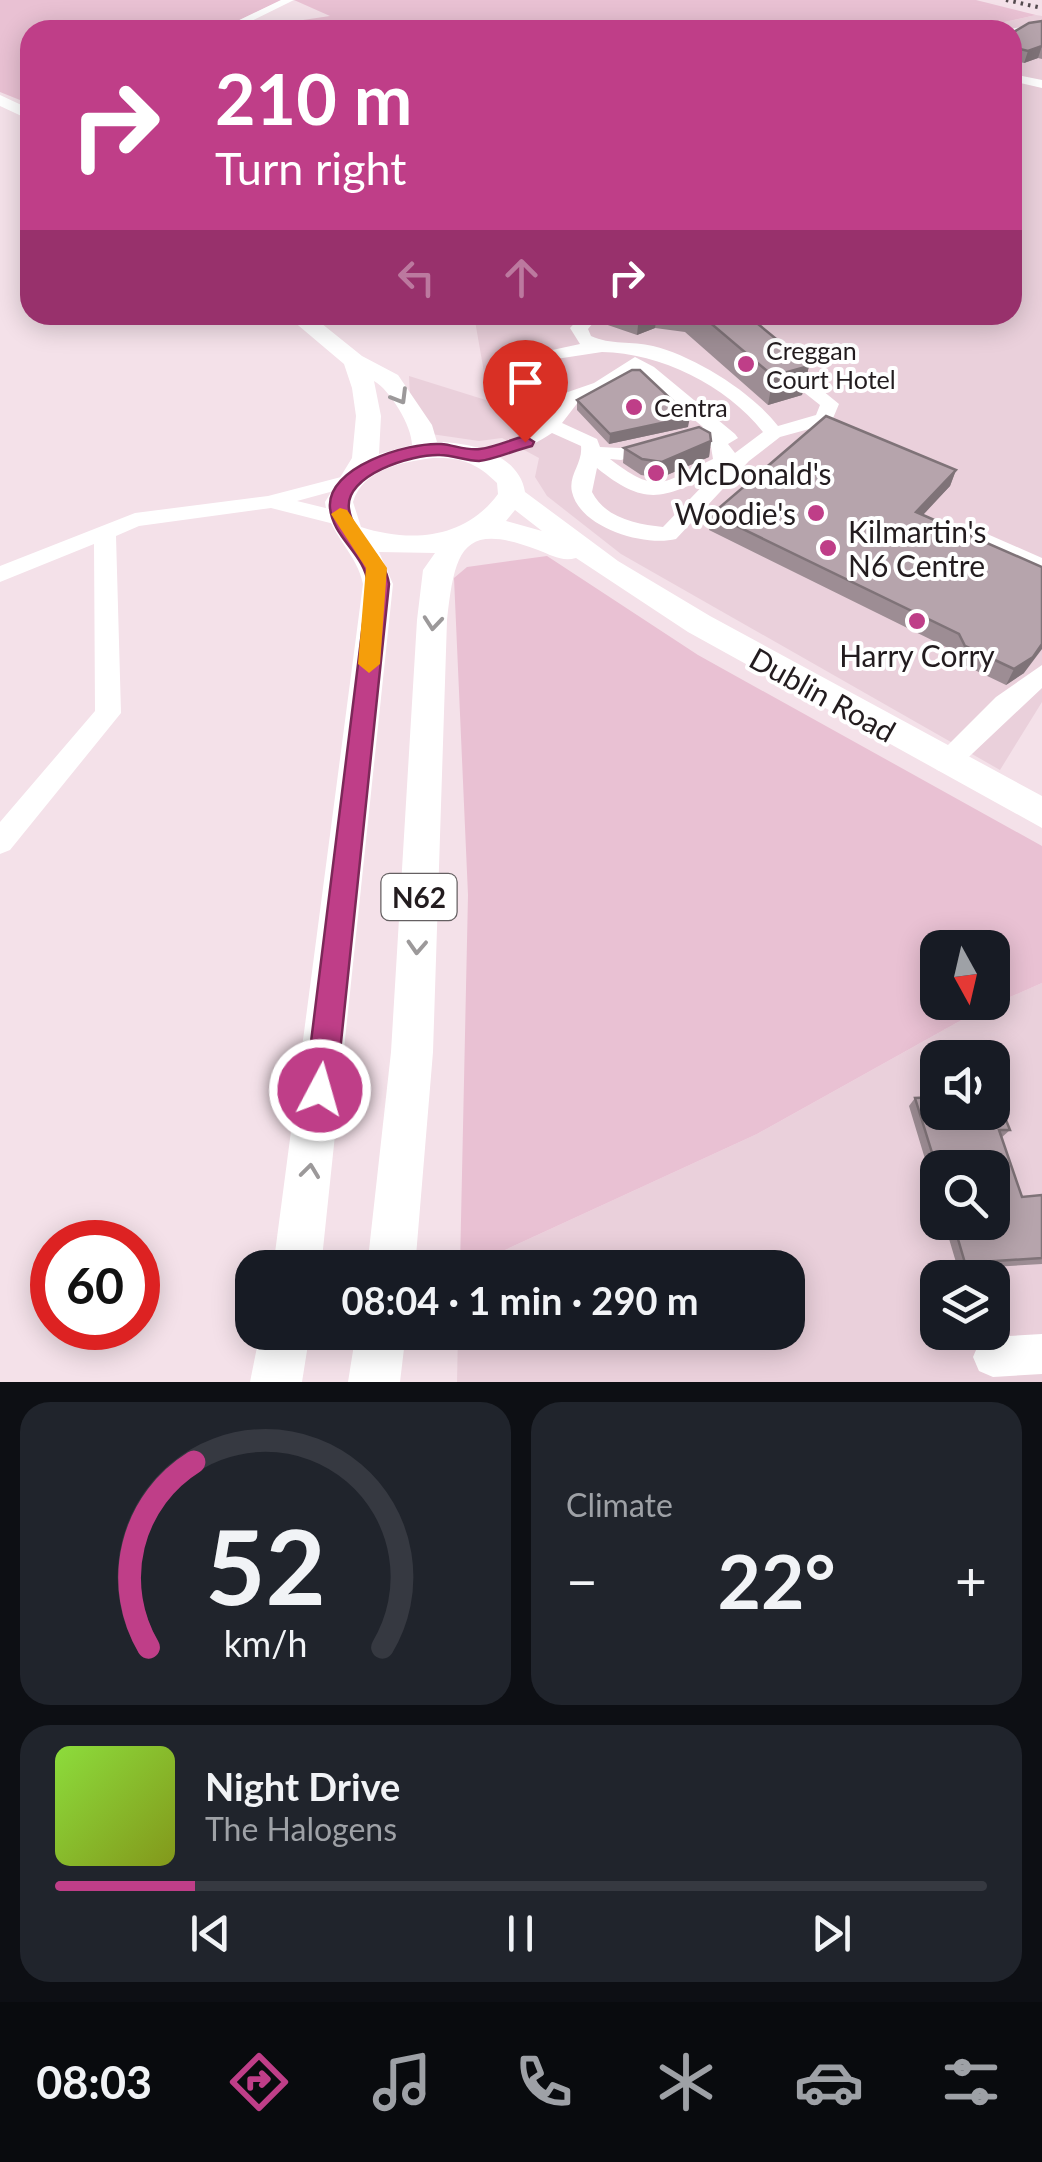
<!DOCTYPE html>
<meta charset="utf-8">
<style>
body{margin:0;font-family:Lato,sans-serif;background:#20242c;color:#f1f3f6;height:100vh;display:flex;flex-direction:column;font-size:38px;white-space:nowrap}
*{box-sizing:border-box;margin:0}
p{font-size:32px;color:#9ea1a6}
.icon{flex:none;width:55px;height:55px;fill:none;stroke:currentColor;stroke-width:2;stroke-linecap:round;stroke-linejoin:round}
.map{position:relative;height:1382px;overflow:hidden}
.sheet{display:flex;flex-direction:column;gap:20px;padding:20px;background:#0d0f14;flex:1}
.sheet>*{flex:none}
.hud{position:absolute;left:20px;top:20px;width:1002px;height:305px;border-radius:30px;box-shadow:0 5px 25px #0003;background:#bf3e88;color:#fff;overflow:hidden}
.needle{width:65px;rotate:172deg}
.buttons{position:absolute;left:920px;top:930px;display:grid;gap:20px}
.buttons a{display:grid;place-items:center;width:90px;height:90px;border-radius:20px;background:#171b24;box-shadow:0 5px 25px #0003;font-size:50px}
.speed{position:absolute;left:30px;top:1220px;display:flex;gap:20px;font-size:50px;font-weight:700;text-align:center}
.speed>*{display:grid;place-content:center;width:130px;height:130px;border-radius:50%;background:#171b24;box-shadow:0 5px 25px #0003;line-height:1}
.speed .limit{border:15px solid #d22;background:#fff;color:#111}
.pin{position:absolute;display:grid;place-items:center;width:85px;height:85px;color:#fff;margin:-102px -42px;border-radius:50% 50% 50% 0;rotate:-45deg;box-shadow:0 0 10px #0007}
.pin .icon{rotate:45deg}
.me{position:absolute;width:110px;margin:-55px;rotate:6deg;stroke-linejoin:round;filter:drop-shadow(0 0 8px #0008)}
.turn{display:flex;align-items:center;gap:35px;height:210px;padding:0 30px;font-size:45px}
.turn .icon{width:130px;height:130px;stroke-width:2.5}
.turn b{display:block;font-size:70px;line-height:85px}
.lanes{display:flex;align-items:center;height:95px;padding:0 30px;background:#0003;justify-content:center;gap:50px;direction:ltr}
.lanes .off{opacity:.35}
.big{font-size:75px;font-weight:700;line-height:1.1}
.sheet .card{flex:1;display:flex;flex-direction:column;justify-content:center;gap:15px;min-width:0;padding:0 35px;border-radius:30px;background:#20242c}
.sheet .dial{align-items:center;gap:0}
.dial svg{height:260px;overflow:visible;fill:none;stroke:#363941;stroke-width:7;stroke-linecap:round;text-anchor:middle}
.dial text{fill:#f1f3f6;stroke:none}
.song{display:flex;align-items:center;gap:30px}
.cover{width:120px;height:120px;border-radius:15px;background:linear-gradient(135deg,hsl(90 70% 55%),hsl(70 70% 35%))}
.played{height:10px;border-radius:5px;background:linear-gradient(90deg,#bf3e88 15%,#363941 15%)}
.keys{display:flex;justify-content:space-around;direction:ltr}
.heat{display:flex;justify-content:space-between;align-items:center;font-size:55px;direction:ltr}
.sheet .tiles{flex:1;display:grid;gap:20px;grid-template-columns:1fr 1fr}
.card:last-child{grid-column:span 2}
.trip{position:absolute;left:235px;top:1250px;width:570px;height:100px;border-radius:30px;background:#171b24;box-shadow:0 5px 25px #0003;font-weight:700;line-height:100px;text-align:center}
.dock{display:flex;height:160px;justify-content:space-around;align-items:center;background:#090b0e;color:#9ea1a6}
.dock .icon{width:70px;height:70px}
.dock .current{color:#bf3e88}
.dock b{font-size:45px;color:#f1f3f6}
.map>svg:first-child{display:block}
.built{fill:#ead0db;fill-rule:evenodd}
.green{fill:#e9c1d3;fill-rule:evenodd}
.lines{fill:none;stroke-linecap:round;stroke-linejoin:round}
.minor{fill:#fff;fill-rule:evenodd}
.major{fill:#fff;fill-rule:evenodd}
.rail{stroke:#544a4e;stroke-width:4;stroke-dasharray:2.5 5;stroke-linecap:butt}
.wall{fill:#9d8d94}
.shaded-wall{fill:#7f7378}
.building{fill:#b6a4ac;stroke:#7f7378;stroke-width:2.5}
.oneway{stroke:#9c999a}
.route{fill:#bf3e88;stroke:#7c2858;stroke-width:2.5}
.slow{fill:#f59e0b}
.poi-dot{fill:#bf3e88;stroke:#fff;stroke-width:4}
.labels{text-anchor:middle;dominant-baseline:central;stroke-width:8;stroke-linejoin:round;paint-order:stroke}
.far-poi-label{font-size:25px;fill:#231c1f;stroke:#fff;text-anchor:start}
.shield{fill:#fff;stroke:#656062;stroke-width:2.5}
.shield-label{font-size:28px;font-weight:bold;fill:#231c1f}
.poi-label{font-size:30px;fill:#231c1f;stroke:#fff;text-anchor:start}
.street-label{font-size:30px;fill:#231c1f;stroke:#fff}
</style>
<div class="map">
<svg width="1042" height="1382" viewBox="0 0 1042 1382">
<rect width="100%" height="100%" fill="#f4e1e9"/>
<path class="built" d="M1036 15 1042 16V702L1000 770 621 554 547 496 535 477 539 458 502 438 479 441 431 434 410 397 409 376 489 401 474 315H1012V30H969Z
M1042 983V1382H457L458 1333 788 1332V1268L468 1267 757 1134 976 1012ZM938 1058H992V1112H938ZM938 1168H992V1222H938ZM938 1278H992V1332H938Z"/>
<path class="green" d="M0 0H282L218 30H30V104L0 92Z
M294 0H976L1036 15 969 30H236L330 16Z
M547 556 698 655 1042 846V983L976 1012 757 1134 468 1267H460L468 895 454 578 467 567ZM938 948H992V1002H938Z"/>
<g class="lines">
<path class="minor" d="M281 0H294L233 30H219Z
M1042 23V29L1012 33 1005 30Z
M1012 74 1042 80V88L1012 81Z
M582 315H600L588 329 591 336C610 345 632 341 653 346 694 356 752 392 778 426L816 415 820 405 772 367V359H784L839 404 831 423 780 437 749 461 676 539C645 547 580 528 572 492 568 475 583 463 581 446L552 433C531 447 497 463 471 459L468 455 471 451 518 438 540 424 531 376 543 352 580 344 570 328ZM602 352C660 353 726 385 763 432L735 453 728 444 738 438 735 434 654 367 635 357 594 383 565 393 554 408 549 376 556 359ZM630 376H641L703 427 620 448 600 447 597 439 562 423 579 401 608 391ZM697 439 711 447 713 459C662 483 658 496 610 459L621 460ZM597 468C644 506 662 500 715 473L663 527C636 524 605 518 592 492Z
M345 476 352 478V486L297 501 350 514 353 519 342 526 271 508 139 526 116 536 121 713 10 850 0 854V822L95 711 94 544 0 582V566L135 513 268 496Z
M969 526 1042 558V574L961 538 958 533 961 528Z
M1042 665V688L955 770 946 773 937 770 933 763 937 756 996 697Z
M1042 1334V1374L993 1377 979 1371 973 1357 979 1343 993 1337Z"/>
<path class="major" d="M0 95 30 109V120L0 106Z
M286 315H311L362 356 398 375 432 425 437 442C470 442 519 454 525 492L618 561 710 616 1042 796V828L688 632 576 558C562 562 551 555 538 550 462 521 455 550 447 620L433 1052 415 1268H367L391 1052 417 620 423 570 435 553 379 552 393 584 321 1268H273L363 584C357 553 328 533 325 502L352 458 356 416 352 388 344 364ZM374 381C390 390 412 426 412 445L379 454 381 416ZM433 458C461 457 477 463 497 483L498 494C465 539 411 543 361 527L353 502C363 469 402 462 433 458ZM515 510 542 531 506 521Z
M260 1332H310L302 1382H250Z
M356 1332H406L400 1382H348Z"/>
<path class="rail" d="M1006 0 1042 8"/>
</g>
<path class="wall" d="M1042 21V59L1038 58 1024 63 1012 60V33Z
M599 315H747L809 366 802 395 768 405 685 332 655 328 637 335 599 322Z
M577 400 688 427 609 444 577 410Z
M711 441 709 457 660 478 641 475 623 463 624 448Z
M956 470 950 486 923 514 1024 673 1006 685 958 662 952 650 709 530 712 514Z
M915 1098 1010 1130 1001 1138 1022 1197 1042 1195V1264L958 1269 944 1222H992L938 1168V1202L909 1106Z"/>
<path class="shaded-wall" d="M1042 46 1038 58 1024 63 1028 51Z
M639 315H657L655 328 637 335Z
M809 366 802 395 768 405 773 376Z
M690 417 688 427 609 444 610 434Z
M711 441 709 457 660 478 662 462Z
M956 470 950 486 911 528 916 512Z
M1042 644V649L1024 673 1006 685 1014 669Z"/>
<path class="building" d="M1042 21V46L1028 51 1012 47V33L1029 23Z
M701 315H747L809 366 773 376Z
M632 370H640L690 417 610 434 577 400Z
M826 416 956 470 916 512 1042 567V644L1033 657 1014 669 965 646 959 634 712 514Z
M699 427 710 433 711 441 662 462 642 459 624 448Z
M992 1085 1010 1130H999L1022 1197 1042 1195V1258L965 1263 953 1222H992V1168H938V1172L915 1098 938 1097V1112H992Z"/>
<defs><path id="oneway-chevron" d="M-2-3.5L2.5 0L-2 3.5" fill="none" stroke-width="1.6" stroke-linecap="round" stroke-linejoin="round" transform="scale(2.5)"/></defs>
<g class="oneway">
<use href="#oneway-chevron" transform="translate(400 397) rotate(59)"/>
<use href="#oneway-chevron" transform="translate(433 623) rotate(95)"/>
<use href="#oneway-chevron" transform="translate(417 947) rotate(93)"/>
<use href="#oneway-chevron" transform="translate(310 1171) rotate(-83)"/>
</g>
<path class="route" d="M525 436 534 442 532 446C515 450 496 459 479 461 466 461 453 455 440 455 412 454 344 475 349 509 353 538 385 554 389 584L336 1090 331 1101 320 1105 309 1101 305 1090 368 584C365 554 333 538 330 508 326 467 408 442 441 444 454 445 467 451 480 449 495 447 510 440 525 436Z"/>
<path class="slow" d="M340 508 347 510 387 568 380 664 369 673 358 664 366 568 331 514Z"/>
<g class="poi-dot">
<circle cx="746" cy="364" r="10"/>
<circle cx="634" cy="407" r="10"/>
<circle cx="656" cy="473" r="10"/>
<circle cx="816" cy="513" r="10"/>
<circle cx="828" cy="548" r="10"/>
<circle cx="917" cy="621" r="10"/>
</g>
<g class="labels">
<g class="far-poi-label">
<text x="766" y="350">Creggan<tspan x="766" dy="29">Court Hotel</tspan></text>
<text x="654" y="407">Centra</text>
</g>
<rect class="shield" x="381.5" y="874" width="75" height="46" rx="8"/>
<g class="shield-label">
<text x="419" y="897">N62</text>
</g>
<g class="poi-label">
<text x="676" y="473">McDonald's</text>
<text x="796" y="513" text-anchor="end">Woodie's</text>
<text x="848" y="531">Kilmartin's<tspan x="848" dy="34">N6 Centre</tspan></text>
<text x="917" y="655" text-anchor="middle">Harry Corry</text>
</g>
<g class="street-label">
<text transform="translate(823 694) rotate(29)">Dublin Road</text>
</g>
</g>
</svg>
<div class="buttons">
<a><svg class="needle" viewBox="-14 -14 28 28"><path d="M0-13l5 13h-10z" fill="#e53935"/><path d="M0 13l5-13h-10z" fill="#9ea1a6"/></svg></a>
<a><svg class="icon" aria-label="sound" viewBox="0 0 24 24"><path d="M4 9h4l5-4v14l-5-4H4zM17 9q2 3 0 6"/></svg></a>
<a><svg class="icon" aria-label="search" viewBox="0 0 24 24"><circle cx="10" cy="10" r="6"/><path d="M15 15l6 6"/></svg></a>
<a><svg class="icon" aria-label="layers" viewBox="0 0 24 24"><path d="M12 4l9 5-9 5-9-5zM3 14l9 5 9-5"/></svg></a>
</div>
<div class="speed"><div class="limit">60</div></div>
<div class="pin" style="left:525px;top:442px;background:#d93025"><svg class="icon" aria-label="arrive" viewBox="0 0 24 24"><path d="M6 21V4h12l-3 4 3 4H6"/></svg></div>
<svg class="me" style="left:320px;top:1090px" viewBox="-20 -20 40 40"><circle r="17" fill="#bf3e88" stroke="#fff" stroke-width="3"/><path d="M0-11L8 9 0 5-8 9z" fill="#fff"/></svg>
<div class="trip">08:04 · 1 min · 290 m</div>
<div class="hud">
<div class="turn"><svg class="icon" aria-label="right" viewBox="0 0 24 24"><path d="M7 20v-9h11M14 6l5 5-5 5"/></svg><div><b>210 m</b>Turn right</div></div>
<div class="lanes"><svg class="icon off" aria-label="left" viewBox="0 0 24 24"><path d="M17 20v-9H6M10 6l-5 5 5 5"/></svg><svg class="icon off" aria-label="ahead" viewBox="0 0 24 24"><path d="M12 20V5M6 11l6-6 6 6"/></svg><svg class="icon" aria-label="right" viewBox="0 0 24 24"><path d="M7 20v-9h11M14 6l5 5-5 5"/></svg></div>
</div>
</div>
<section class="sheet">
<div class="tiles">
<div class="card dial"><svg viewBox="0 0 100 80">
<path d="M14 69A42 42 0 1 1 86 69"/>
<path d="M14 69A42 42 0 0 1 28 12" stroke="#bf3e88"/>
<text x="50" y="56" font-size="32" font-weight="700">52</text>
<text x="50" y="72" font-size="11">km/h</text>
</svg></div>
<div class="card"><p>Climate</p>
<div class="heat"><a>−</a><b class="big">22°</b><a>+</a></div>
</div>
<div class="card">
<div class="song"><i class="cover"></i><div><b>Night Drive</b><p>The Halogens</p></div></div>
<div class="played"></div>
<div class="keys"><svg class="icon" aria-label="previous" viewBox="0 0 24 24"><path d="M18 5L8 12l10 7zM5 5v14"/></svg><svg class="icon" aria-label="pause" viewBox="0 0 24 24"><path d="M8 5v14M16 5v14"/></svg><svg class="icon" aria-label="next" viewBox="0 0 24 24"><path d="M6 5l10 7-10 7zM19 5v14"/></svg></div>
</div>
</div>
</section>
<nav class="dock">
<b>08:03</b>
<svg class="icon current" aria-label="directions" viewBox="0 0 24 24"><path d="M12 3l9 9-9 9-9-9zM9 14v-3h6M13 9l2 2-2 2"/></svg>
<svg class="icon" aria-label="music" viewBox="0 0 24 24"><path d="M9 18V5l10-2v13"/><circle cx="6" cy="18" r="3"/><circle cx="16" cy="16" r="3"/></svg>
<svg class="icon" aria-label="phone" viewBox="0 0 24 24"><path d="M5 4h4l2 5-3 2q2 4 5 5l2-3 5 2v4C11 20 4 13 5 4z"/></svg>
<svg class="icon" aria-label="climate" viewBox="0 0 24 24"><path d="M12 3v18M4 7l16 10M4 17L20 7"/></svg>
<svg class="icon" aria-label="car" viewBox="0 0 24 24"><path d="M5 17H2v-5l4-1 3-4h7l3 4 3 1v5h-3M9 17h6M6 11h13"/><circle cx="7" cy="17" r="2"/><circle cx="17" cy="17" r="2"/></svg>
<svg class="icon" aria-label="filters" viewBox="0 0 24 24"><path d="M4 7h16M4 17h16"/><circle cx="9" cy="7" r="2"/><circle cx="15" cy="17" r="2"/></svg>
</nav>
